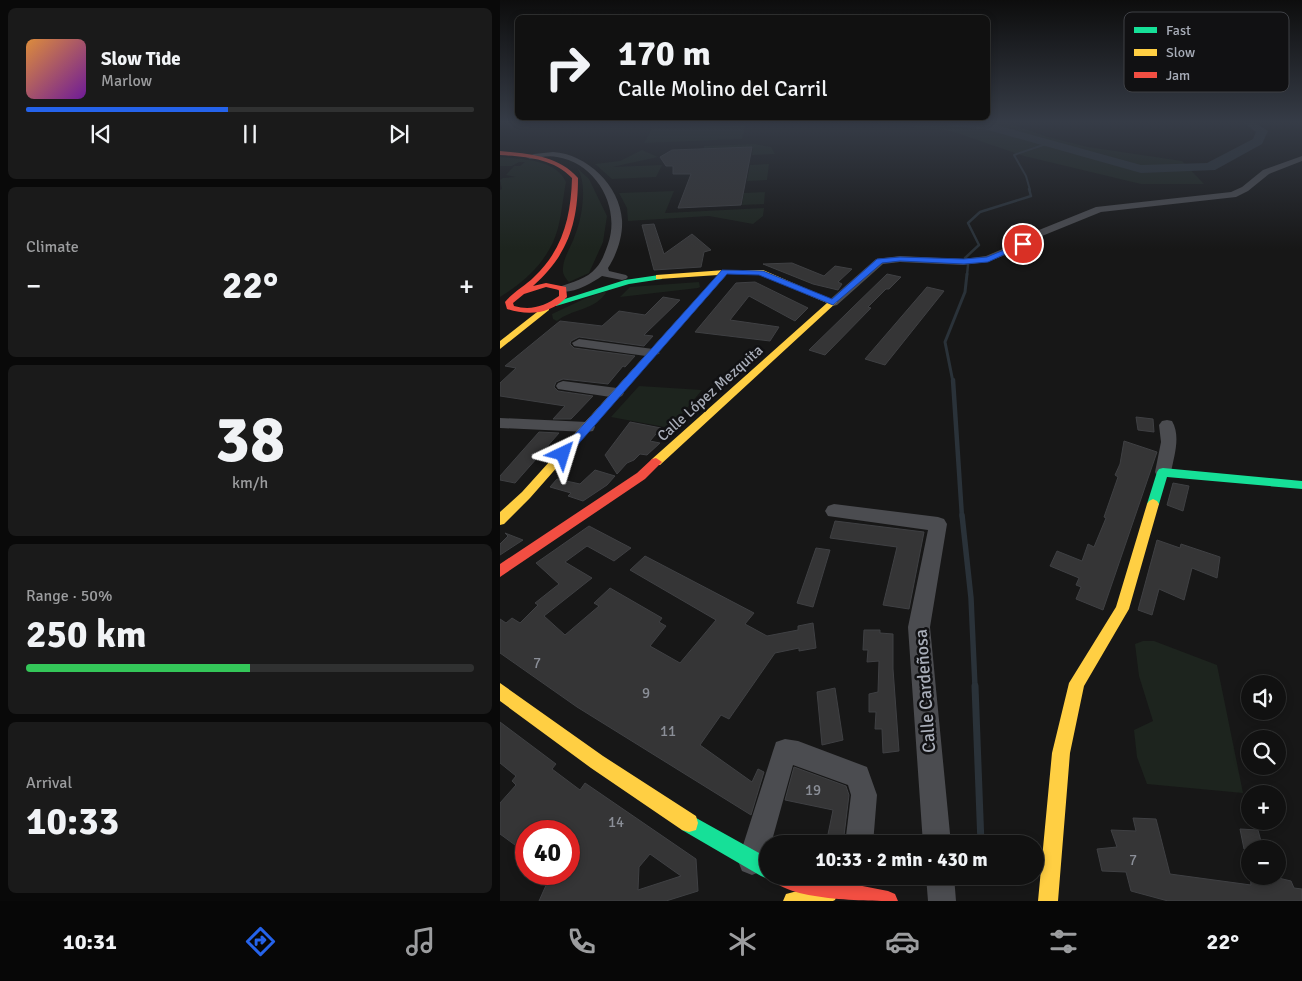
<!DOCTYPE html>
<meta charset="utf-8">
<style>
body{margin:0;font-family:Signika,sans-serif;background:#1a1a1a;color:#f1f3f6;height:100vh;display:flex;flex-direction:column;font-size:19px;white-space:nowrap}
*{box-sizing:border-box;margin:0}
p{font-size:16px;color:#9c9d9f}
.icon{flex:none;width:28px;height:28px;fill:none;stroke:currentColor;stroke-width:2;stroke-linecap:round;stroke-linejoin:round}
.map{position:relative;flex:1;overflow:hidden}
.sheet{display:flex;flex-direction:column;gap:8px;padding:8px;background:#090909;width:500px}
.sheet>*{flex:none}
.top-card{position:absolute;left:15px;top:15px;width:475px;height:105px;border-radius:8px;box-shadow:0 2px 8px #0003,0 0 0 1px #303131;background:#111;color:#f1f3f6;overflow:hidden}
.tools{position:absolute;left:741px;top:675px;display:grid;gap:10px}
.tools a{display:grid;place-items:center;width:45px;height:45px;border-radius:50%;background:#111;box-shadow:0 2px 8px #0003,0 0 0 1px #303131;font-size:25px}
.speed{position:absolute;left:15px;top:820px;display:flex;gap:10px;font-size:25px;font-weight:700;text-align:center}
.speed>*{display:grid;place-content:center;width:65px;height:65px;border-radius:50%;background:#111;box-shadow:0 2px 8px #0003,0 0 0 1px #303131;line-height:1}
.speed .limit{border:8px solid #d22;background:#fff;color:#111}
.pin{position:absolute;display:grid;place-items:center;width:42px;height:42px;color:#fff;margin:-21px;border:2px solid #fff;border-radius:50%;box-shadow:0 1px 5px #0007}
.me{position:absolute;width:55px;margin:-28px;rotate:41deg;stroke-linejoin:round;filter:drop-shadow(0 0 4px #0008)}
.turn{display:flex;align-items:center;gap:18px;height:105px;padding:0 20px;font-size:22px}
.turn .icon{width:65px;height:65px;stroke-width:2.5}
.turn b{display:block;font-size:35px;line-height:42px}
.big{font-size:38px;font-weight:800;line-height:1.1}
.sheet .card{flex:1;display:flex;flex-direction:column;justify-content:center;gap:8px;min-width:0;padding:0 18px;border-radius:8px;background:#1a1a1a}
.sheet .dial{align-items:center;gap:0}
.dial b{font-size:65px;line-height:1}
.song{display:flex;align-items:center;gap:15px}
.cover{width:60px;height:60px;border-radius:8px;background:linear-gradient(135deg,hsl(30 70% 55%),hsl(280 70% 35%))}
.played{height:5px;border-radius:2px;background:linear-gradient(90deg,#2563eb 45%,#303131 45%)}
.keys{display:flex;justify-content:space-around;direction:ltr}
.heat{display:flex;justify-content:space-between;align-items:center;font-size:28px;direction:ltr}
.charge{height:8px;border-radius:4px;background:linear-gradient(90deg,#34c759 50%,#303131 0)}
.trip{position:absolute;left:259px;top:835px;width:285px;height:50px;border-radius:25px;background:#111;box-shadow:0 2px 8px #0003,0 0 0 1px #303131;font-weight:800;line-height:50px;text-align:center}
.tabs{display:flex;height:80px;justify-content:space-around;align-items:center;background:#070707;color:#9c9d9f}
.tabs .icon{width:35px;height:35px}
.tabs .current{color:#2563eb}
.tabs b{font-size:22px;color:#f1f3f6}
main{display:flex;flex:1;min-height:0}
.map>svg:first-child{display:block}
.green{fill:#1d241e}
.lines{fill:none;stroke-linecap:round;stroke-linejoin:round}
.stream-far5{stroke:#2a3239;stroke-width:2}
.stream-far4{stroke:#2a3239;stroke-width:2.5}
.stream-far3{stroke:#2a3239;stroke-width:3}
.stream-far2{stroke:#2a3239;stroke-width:4.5}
.stream-far1{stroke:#2a3239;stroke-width:5.5}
.stream{stroke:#2a3239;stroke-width:7}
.river{fill:#2a3239;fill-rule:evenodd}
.building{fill:#353536;stroke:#3f4043;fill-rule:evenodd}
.street{fill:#4b4c50;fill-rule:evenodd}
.fast{fill:#16e098;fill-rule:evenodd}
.slow{fill:#ffcf43;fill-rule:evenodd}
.jam{fill:#f24e42;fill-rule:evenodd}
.route{fill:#2563eb;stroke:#184099}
.labels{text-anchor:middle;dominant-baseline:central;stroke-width:5;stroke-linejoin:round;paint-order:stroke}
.street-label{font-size:15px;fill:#a8adb8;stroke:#111113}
.near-number-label{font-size:15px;fill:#8b8f98}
.near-street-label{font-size:18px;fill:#a8adb8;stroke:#111113}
.key{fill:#111113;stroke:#3e4045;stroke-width:1}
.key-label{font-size:14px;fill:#a8adb8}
</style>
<main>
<section class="sheet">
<div class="card">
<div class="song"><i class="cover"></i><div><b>Slow Tide</b><p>Marlow</p></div></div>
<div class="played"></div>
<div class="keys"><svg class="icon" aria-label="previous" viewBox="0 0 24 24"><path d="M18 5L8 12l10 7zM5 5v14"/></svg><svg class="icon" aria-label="pause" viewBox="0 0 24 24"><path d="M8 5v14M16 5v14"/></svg><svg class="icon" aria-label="next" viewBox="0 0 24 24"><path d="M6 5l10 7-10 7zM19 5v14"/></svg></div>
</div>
<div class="card"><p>Climate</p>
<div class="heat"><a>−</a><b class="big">22°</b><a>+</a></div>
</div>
<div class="card dial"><b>38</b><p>km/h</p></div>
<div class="card"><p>Range · 50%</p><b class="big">250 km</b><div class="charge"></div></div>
<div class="card"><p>Arrival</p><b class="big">10:33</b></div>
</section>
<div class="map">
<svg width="802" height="901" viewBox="0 0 802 901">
<rect width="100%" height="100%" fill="#171717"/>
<path class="green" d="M375 123H508L548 137 588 147 682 161 704 184H641L524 156 451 131Z
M245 125 242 139 144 143 152 129Z
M254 144 271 147 275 154 252 155 253 147 204 149V146Z
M142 150 158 157 112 167 162 165 156 177 112 179 95 164 120 161Z
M0 157C22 159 56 159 66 182 63 197 62 213 58 228 50 259 26 281 0 297V190L2 189 0 180 3 178 16 177 6 175 14 166H20L25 162H19L12 166H0Z
M269 164 267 180 247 181 250 165Z
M77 168 89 179 107 216 103 242 89 273 69 282C65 278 62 273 63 268 63 258 72 245 75 235 82 219 88 183 77 168Z
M174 191 165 213 264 208 263 216 253 224 209 216 128 221 127 208 119 193Z
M265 192 264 204 242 205 244 193Z
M199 282 200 287 198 288 120 297 130 287Z
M107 291C97 310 71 309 57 321L53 319 52 314 84 299Z
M139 386 202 390 170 428 111 417Z
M643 641H654L717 665 743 793 647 784 637 757 634 730 653 721 639 676 635 644Z"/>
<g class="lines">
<path class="stream-far5" d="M530 190 526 176 514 155 549 143"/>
<path class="stream-far4" d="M465 258 479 245 468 223 480 212 531 196 529 189
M467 275 468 265"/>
<path class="stream-far3" d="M453 382 445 342 465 292 467 274"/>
<path class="stream-far2" d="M453 380 462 517"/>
<path class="stream-far1" d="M462 515 471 598 475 687"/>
<path class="stream" d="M475 686 481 844"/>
<path class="river" d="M446 123H489L641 165 707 163 753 139 756 132 744 123H756L768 131 762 144 715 170 641 173 488 130 451 126 447 125Z"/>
</g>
<path class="building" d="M252 147 241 205 178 208 191 174H173V166H166L160 157 172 150Z
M154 224 164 254 192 234 211 250 204 252 201 267 154 270 142 225Z
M292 263 324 276 335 266 352 269 338 282 342 284 338 290 313 284 263 264Z
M387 274 401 277 389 289H386L368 307 371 308 325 355 309 350Z
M255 282 308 308 295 321 249 296 230 320 279 327 270 341 195 332 236 283Z
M427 287 444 291 385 365 365 359Z
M163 297 180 300 144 335 153 336 144 346 79 337 71 341 70 344 74 348 135 356 125 367 123 366 108 384 63 379 56 382 54 387 58 391 93 396 71 419H53L65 406 0 396V383L16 368 5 366 60 321 102 326 119 311 145 315Z
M636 417 653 419 654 432 638 430Z
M130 422 161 428 150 441 160 443 147 455 140 454 134 460 127 463 117 474 105 455Z
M39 432 59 433 15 483 0 480V476Z
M624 441 657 452 603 610 576 599 581 587 576 585 579 578 550 566 557 551 582 561 588 544 594 547 606 518 604 517 618 477 615 475 620 464Z
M95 470 115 476 107 485 83 501 68 496 71 493 50 487 57 479 80 484Z
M673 483 689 486 683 511 667 505Z
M335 521 424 532 409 609 383 605 397 547 330 538Z
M89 526 131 548 114 561 87 546 65 562 92 578 44 616 65 635 99 606 94 603 110 588 162 618 159 622 166 626 150 646 180 663 216 620 130 570 145 556 254 613 245 624 267 636 298 630V626L313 623 316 648 299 651V648L275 653 229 719 221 715 200 745 252 782 258 769 264 772 251 815 77 707 0 653V619L6 623 12 618 20 623 38 605 35 603 59 584 36 563Z
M5 533 23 540 0 555V544L8 536Z
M657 540 680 548 681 544 720 557 717 578 692 568 684 600 659 589 652 615 638 610Z
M316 548 330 550 313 607 297 603Z
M364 630H380V633L393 634V669L399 751 383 753 382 729H375L376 712H369V694L378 692 379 661 367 662 368 650H363Z
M335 688 343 740 322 745 317 692Z
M0 722 56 764 52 769 80 790 85 783 196 859 198 891 166 901H39L51 874H69V831H26V853L0 834V803L16 785 12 781 16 776 0 763ZM150 854 181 876 138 890 139 867Z
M294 767 346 786 349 795 343 844H326L333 810 285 800Z
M633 818 656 819 670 874 751 885 750 876H770L791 881 794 888 802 889V901H668L631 891 626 872 602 871 597 849 617 847 611 830 636 831Z
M740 829 758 830 763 849H744Z"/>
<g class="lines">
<path class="street" d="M53 152C87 154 120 186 122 220 123 236 117 254 108 268L109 271 126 275 128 277 126 279 122 280 102 276C92 283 71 295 59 291L57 289 59 287C72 282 87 279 96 268 102 262 105 252 108 244 121 207 96 163 57 157 48 155 38 158 30 159L26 157 34 154Z
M802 156V161L769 174 748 191 736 197 601 212 542 236 527 246 488 262 463 265 400 262 383 264 337 305 333 306 327 302 376 259 400 256 463 259 486 256 519 242 534 232 596 207 731 192 742 187 763 170Z
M79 339 153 349 160 353 153 357 74 346 72 343Z
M63 381 117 388 122 390 124 393 122 396 117 398 58 389 56 386 58 383Z
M0 418 87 422 93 423 95 427 93 431 87 432 0 428Z
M667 420 672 421C681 436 674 456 671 472L669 476 663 478 657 476 655 472 661 442 659 425 662 421Z
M334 504 438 517 444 519 447 524 430 627 451 844H423L408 627 428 530 328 516 325 511 328 506Z
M285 739 298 741 367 767 377 795 373 844H345L351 795 348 785 293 765 271 844H268V855L262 871 252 875 242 871 238 861 273 751 276 742Z
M426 876H454L456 901H428Z"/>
<path class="fast" d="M159 275H162V279L129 284 56 306 52 303 125 280Z
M663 468 802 481V489L667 477 659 504 657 507H649L647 504 657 472 659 469Z
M189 814 268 858V876H274L268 879 261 876 182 830 180 823 182 816Z"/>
<path class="slow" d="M225 270H263L337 302 160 465H152L150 462 152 459 327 303 259 274H227L30 498 4 524 0 525V512L22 492 218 275 159 279H156V275Z
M46 305 49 306V310L0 349V341Z
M653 499 657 501 659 504 629 609 584 686 570 753 558 901H538L552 753 569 683 616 607 647 504 649 501Z
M0 683 103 756 196 816 198 823 196 830 189 832 182 830 91 768 0 701Z
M328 883 335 886 338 893 335 900 333 901H283L286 894Z"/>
<path class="jam" d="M0 151C28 154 58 155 78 178 78 223 68 255 33 286L46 283 66 287 67 297C51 314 28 316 7 309L5 302C13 292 25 286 34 277 63 250 71 216 72 178 52 158 27 157 0 155ZM46 287 59 290V296C45 306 31 311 14 306L13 303 24 294Z
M156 458 162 462 145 479 0 577V564L137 473 152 459Z
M270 876H311L388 891 395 894 398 901C371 901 282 901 270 876Z"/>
</g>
<linearGradient id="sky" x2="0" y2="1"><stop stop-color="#0d0d0d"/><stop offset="0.49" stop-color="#363c47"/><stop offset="1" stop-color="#363c47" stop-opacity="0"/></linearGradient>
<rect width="802" height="249" fill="url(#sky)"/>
<path class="route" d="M521 243 527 244 488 262 464 264 400 261 382 263 333 305 259 275 227 274 67 457 63 458 57 454 222 270 263 271 332 299 377 259 400 257 464 259 487 257Z"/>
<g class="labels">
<g class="street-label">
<text transform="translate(210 393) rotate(-42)">Calle López Mezquita</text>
</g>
<g class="near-number-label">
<text x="37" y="663">7</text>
<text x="146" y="693">9</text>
<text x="168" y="731">11</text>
<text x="313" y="790">19</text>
<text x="116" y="822">14</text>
<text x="633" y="860">7</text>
</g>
<g class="near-street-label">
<text transform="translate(425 691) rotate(-94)">Calle Cardeñosa</text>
</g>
</g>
<rect x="624" y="12" width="165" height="80" rx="8" class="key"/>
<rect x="634" y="27" width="23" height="6" fill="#16e098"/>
<rect x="634" y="49" width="23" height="7" fill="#ffcf43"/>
<rect x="634" y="72" width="23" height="6" fill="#f24e42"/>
<g class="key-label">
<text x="666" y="35">Fast</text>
<text x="666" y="57">Slow</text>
<text x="666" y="80">Jam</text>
</g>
</svg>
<div class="tools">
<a><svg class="icon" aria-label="sound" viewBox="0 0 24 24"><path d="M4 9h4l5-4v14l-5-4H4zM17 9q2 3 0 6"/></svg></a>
<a><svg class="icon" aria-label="search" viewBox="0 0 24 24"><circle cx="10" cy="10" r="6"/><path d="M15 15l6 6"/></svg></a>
<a>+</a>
<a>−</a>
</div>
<div class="speed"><div class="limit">40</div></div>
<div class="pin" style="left:523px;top:244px;background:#d93025"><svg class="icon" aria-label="arrive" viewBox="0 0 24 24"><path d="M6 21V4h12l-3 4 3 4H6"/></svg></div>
<svg class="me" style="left:63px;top:454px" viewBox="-20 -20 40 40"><path d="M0-17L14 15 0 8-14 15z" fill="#2563eb" stroke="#fff" stroke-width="4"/></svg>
<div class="trip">10:33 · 2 min · 430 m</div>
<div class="top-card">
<div class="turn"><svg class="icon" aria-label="right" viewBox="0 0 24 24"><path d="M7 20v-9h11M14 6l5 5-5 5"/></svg><div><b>170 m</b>Calle Molino del Carril</div></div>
</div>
</div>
</main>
<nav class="tabs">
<b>10:31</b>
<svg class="icon current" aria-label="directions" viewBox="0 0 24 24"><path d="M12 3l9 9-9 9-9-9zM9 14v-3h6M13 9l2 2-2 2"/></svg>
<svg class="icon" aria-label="music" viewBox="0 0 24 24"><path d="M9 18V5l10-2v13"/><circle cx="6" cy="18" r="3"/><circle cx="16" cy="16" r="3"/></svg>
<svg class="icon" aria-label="phone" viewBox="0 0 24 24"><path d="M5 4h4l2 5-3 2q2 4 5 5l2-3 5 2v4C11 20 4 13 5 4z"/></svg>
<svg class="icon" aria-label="climate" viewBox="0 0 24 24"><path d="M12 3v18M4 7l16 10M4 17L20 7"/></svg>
<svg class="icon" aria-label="car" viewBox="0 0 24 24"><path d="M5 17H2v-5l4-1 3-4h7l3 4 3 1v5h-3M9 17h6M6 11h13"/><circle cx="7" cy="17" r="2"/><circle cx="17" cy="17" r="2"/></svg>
<svg class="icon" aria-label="filters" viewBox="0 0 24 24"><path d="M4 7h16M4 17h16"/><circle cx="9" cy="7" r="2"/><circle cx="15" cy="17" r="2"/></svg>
<b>22°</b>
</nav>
